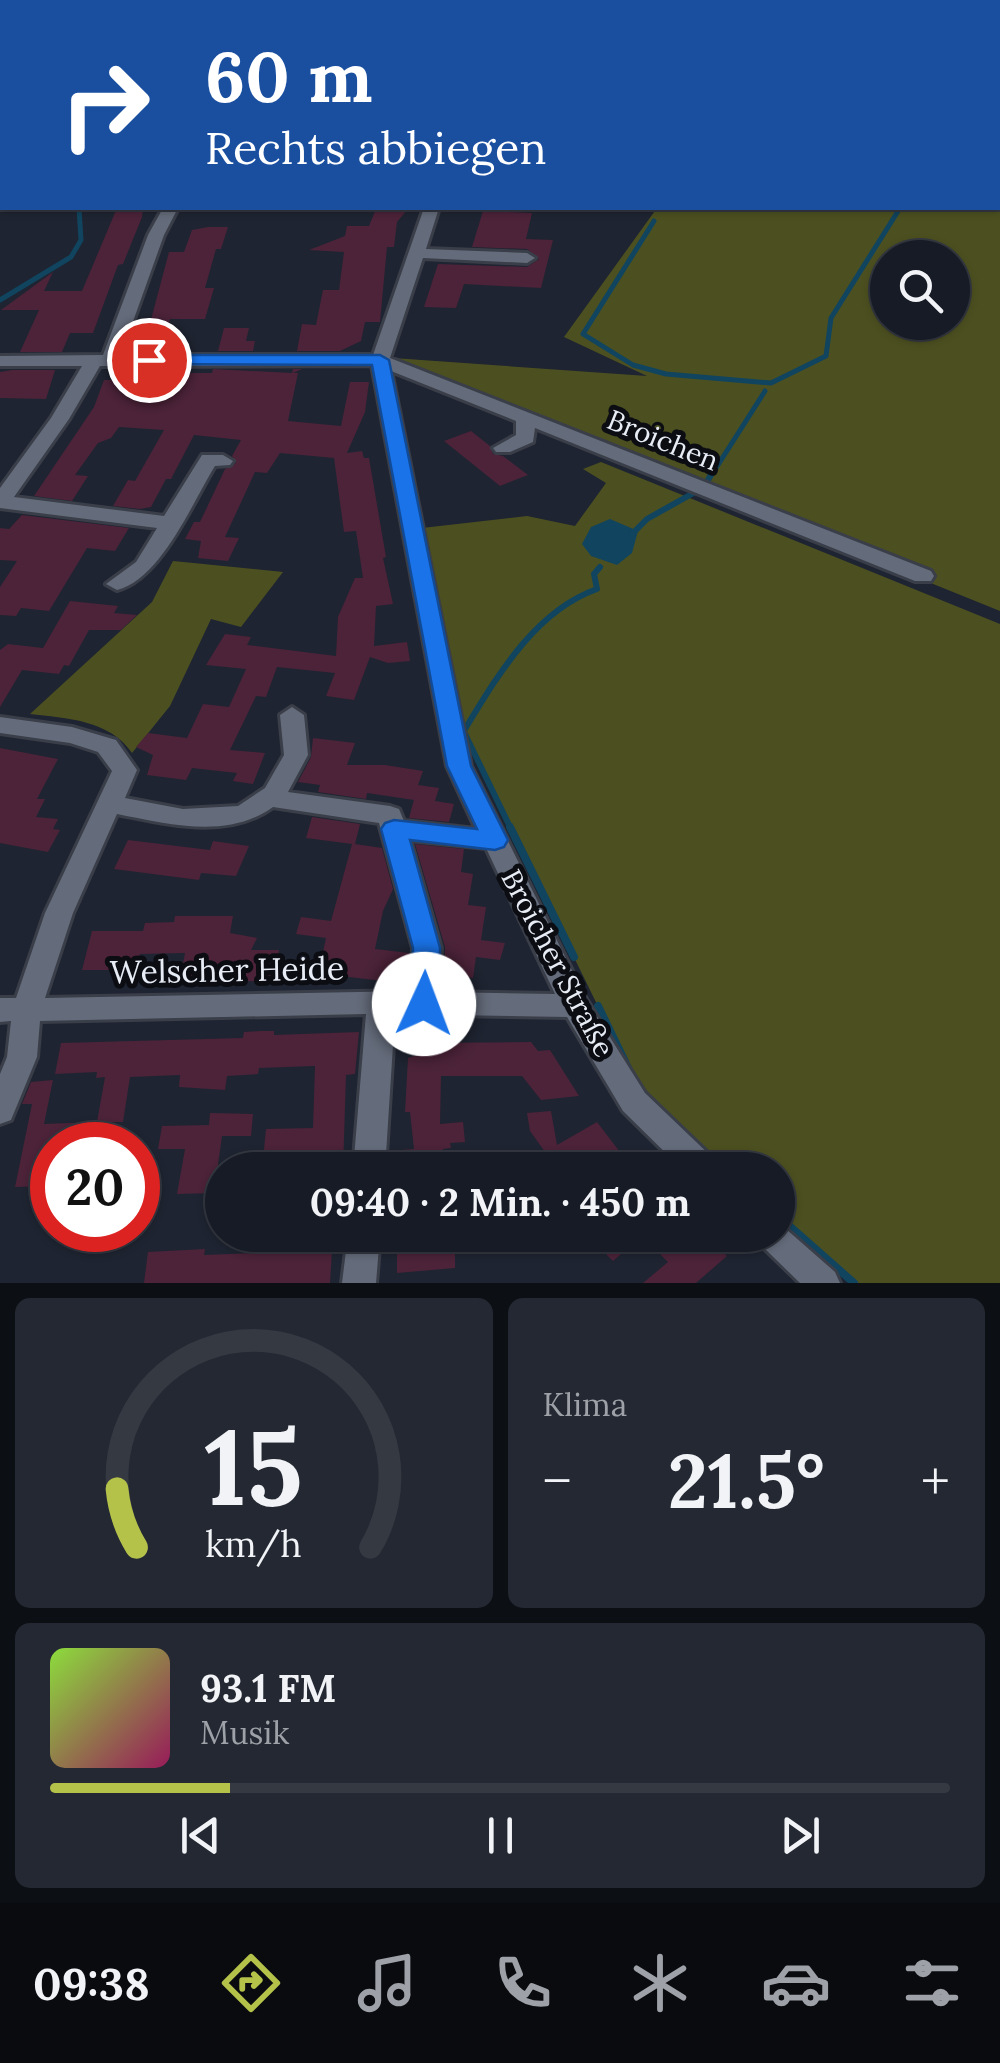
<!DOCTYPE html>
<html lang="de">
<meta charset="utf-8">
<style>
body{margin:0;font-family:Lora,serif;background:#232832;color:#f1f3f6;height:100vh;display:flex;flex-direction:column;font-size:38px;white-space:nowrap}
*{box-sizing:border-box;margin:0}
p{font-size:32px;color:#9ea1a7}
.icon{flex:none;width:55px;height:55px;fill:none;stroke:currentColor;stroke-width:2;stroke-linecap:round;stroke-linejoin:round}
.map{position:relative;height:1283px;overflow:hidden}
.side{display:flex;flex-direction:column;gap:15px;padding:15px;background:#0c0f14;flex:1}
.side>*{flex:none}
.hud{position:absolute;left:0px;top:0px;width:1000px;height:210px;box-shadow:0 2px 8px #0004,0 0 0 2px #353942;background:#1a4fa0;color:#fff;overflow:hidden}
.fabs{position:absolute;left:870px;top:240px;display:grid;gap:20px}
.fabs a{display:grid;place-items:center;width:100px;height:100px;border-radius:50%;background:#161b25;box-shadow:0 2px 8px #0004,0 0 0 2px #353942;font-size:50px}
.speed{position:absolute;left:30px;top:1122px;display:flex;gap:20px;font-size:50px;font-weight:700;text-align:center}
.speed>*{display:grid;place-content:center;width:130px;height:130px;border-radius:50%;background:#161b25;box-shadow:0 2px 8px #0004,0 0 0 2px #353942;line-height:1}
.speed .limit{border:15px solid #d22;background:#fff;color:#111}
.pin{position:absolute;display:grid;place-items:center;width:85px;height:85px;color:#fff;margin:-42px;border:5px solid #fff;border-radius:50%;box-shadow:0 2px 10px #0007}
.me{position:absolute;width:110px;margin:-55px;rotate:2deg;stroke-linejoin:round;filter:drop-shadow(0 0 8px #0008)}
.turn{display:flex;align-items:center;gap:35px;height:210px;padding:0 40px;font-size:45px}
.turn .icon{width:130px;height:130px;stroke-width:2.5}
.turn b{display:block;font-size:70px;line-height:85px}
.big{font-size:75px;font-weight:700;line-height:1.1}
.side .widget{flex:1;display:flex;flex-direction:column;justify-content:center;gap:15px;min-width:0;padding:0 35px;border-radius:15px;background:#232832}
.side .dial{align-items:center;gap:0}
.dial svg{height:260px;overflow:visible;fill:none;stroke:#353942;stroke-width:7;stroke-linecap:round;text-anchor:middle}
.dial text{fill:#f1f3f6;stroke:none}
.song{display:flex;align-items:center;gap:30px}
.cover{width:120px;height:120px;border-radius:15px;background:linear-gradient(135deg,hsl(90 70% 55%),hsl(330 70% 35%))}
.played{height:10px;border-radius:5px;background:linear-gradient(90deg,#b5c24a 20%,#353942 20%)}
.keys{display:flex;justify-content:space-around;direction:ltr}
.heat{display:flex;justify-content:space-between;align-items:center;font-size:55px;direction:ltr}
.side .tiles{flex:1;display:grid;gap:15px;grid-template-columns:1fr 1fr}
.widget:last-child{grid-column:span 2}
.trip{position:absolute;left:205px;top:1152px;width:590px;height:100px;border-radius:50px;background:#161b25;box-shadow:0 2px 8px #0004,0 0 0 2px #353942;font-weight:700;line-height:100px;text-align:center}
.tab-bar{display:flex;height:160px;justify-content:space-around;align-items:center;background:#090b0f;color:#9ea1a7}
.tab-bar .icon{width:70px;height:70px}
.tab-bar .current{color:#b5c24a}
.tab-bar b{font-size:45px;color:#f1f3f6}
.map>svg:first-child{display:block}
.forest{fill:#4c5020;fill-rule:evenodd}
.water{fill:#11445e}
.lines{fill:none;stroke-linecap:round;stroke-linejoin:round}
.stream-far2{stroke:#11445e;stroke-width:5}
.stream-far1{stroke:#11445e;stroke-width:6}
.stream{stroke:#11445e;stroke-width:8}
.building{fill:#4c2339}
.minor-casing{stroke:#393e49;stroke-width:6}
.minor{fill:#646b7a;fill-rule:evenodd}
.route{fill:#1a73e8;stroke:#114b97;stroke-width:2.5}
.labels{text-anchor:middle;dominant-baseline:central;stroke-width:10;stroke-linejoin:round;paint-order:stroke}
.street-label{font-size:28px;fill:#e8ecf5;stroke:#0b0d13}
.near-street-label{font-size:32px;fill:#e8ecf5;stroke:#0b0d13}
</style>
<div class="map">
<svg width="1000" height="1283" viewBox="0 0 1000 1283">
<rect width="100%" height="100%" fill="#1e2431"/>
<path class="forest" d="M804 0H1000V611L390 364 393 358 647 376 564 337 657 208H998V2H802ZM888 258H952V322H888Z
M601 462 1000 624V1283H854L778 1216V1170H726L642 1096 461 727 422 528 527 516 575 526 606 483 583 469Z
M173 561 283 572 241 627 211 619 170 706 132 753C110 720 66 718 30 714L152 602Z"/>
<path class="water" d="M610 519 638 531 632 553 617 565 591 556 582 544 591 527Z"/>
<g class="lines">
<path class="stream-far2" d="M654 221 583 334 633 365 666 374 771 383 826 356 831 318 900 208
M0 300 71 257 81 240 79 208
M709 479 765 391"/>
<path class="stream-far1" d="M708 480 710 476
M632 534 647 519 697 491
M465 729C498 675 535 611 597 589L594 574 600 567
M464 732 511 829"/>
<path class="stream" d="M510 827 574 957
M598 1006 628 1068
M711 1156 726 1170
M778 1216 854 1283"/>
</g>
<path class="building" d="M117 208H143L142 217 123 264 118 265 93 333H70L62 352H20L39 310H1L53 272 44 291H82Z
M376 209 407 210 397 222 394 247H387L380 322H365L361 341 340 351H297L302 324 316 325 323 290H339L344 252 309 250 345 236 347 226H369Z
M483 211 532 213 526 239 553 240 541 288 464 284 456 308 424 307 438 264 527 267 539 259 527 249 472 247Z
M208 227H228L221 249H216L205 288H214L205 319H170L166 331H148L169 252H184L192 230Z
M224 328H249L246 341H255L253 351H218Z
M213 369 292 373 293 369H302L293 373H298L288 421 341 426 350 382H369L365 412 347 453 362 451 364 458H369L386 557 383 558 393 604 376 606 374 646 407 642 410 661 388 663 370 657 354 700 326 696 335 673 277 667 266 697 256 696 230 750 265 753 253 784 233 781 237 773 192 768 186 780 147 775 153 755 136 747 148 733 187 738 203 704 229 707 246 669 206 665 225 634 251 637 247 645 336 656 338 617 355 578H363L356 531 344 532 334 458 280 453 267 473 255 472 225 537 239 538 228 561 198 558 201 541 185 539 194 522H200L225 469 236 463 232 456 241 440 194 435 171 479H166L151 507 140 509 113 506 128 480 135 481 164 430 119 427 111 438 98 443 75 475 88 476 72 501 34 496 94 407 104 380 158 379 160 373H212Z
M12 370H55L46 399 0 398V372Z
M471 431 490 446 493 454 503 456 528 475 500 486 444 441Z
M22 515 129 528 115 551 87 548 49 611 21 608 16 616 0 615V587L17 561 0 560V528L9 529Z
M70 601 118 606 114 613 137 615 121 630H89L69 666 64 665 59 674 22 670 0 707V650L8 644 43 648Z
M313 738 355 743 347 765H385L423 771 418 785 439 788 435 801 454 804 449 822 409 818 416 792 414 800 367 793 366 799 318 792 320 785 298 782 311 757Z
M0 748 58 759 37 799H45L36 817 58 819 53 829 60 830 48 852 0 843Z
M312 817 360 824 355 844 382 848 393 889 383 911 375 949 409 953 408 969H394L391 982 341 976 339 982 317 980 326 938 296 934 301 917 331 921 352 844 306 838Z
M128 840 210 850 213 841 249 846 236 876 201 873 199 880 114 869Z
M415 844 464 849 461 872 473 874 468 905 486 907 481 940 505 943 500 960 476 957 473 978 444 974 445 947Z
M175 916H233L230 933 257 938 251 950H279L275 982 245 981V976L206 974 205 980H180L185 953 140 954 136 970H82L92 931H143L145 923 174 922Z
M260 1031H274V1035L359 1032 355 1074 346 1075 343 1170H262L266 1129 313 1128 315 1066 259 1068 258 1074 227 1076 225 1090 179 1087 180 1075 130 1077 123 1122H111L108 1145H52L48 1186 15 1187 32 1104H22L31 1082 53 1080 44 1124 97 1122 105 1077 96 1078 97 1072 55 1074 61 1043 243 1038 244 1032Z
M531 1042 538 1051 550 1050 579 1096 541 1100 522 1076H441L440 1124 463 1122 465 1142 450 1143 451 1148 443 1149 445 1170H402L401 1150 414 1149 410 1112H405L408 1058 420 1054 427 1043Z
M551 1111 557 1145 597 1122 623 1156 599 1170H558L530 1131 527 1113Z
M210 1113 253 1114 251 1136H222L214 1193 177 1194 185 1149H158L162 1126 209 1125Z
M398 1235H473L455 1249V1268L397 1273V1253L393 1246 398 1243Z
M587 1235H704L727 1256 696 1283H643L668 1262 642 1236 613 1261Z
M205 1249 204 1255 332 1250 330 1283H144L148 1252Z"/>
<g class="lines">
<defs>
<path id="minor" d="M495 0H507V2H495Z
M0 60H2V68H0Z
M2 92V103L0 104V93Z
M163 208H178L164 235 121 355H373L424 208H439L426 249 527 253 535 258 527 263 423 258 390 358 931 571 934 576 931 581H915L535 428 533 442 510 452H496L493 448 516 435V421L391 371 471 766 586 999 645 1093 715 1160 720 1170H683L623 1111 567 1017 395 1014 385 1170H353L366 1014 40 1021 37 1057 11 1120 0 1124V1074L7 1057 11 1021 0 1022V998H16L45 913 112 771 98 752 70 743 0 733V717L72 727 116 740 137 770 125 798 183 809 238 806 265 788 284 755 280 715 292 707 304 715 308 755 288 792 390 806 399 809 404 821 476 829 447 766 372 365 100 366 69 419 14 497 164 516 202 455H223L233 461 230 465 215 466C192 503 161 579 117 590L106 584 136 562 157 528 0 508V488L51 418 82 366H0V356L103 355 148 235ZM273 807 379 823 413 948 410 991 45 998 73 913 117 814C169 824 227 840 273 807ZM410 840 486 848 555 994 439 992 441 948Z
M778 1222 835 1272 840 1283H800L761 1245 756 1235H778Z
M348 1235H380L376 1283H342Z"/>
</defs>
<use href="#minor" class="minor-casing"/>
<use href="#minor" class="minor"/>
</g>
<path class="route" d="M149 355H380L389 360 471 766 508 840 504 847 495 850 410 840 440 948 439 1004 434 1012 424 1015 414 1012 410 1004 413 948 381 829 385 823 394 820 477 829 447 766 372 365 142 364 140 360Z"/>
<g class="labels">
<g class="street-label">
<text transform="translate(663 440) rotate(22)">Broichen</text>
<text transform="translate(558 963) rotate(62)">Broicher Straße</text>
</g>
<g class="near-street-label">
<text transform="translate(227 970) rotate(-1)">Welscher Heide</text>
</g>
</g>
</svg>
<div class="fabs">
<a><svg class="icon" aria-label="search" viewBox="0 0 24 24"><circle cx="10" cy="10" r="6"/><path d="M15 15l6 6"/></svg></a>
</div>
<div class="speed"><div class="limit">20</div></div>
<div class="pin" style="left:149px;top:360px;background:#d93025"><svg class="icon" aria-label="arrive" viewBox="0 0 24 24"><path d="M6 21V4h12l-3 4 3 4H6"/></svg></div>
<svg class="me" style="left:424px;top:1004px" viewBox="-20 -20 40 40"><circle r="19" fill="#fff"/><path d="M0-13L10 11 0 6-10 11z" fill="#1a73e8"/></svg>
<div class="trip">09:40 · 2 Min. · 450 m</div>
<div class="hud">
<div class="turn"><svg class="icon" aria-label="right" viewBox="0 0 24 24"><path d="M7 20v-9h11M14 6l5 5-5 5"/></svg><div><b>60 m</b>Rechts abbiegen</div></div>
</div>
</div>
<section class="side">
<div class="tiles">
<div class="widget dial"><svg viewBox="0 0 100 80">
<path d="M14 69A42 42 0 1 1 86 69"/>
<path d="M14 69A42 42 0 0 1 8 51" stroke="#b5c24a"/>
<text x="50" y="56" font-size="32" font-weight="700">15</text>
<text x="50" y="72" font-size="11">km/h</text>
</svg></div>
<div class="widget"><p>Klima</p>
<div class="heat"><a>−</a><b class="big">21.5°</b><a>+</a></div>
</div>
<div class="widget">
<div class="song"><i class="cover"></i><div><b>93.1 FM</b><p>Musik</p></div></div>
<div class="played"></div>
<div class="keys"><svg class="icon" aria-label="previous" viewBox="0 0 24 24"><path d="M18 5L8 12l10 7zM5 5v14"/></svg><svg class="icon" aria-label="pause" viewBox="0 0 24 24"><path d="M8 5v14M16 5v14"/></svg><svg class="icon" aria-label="next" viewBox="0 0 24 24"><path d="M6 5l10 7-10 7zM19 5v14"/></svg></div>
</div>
</div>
</section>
<nav class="tab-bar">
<b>09:38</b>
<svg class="icon current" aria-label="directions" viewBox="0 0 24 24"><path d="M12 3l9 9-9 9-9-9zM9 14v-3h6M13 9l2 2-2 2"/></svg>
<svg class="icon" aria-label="music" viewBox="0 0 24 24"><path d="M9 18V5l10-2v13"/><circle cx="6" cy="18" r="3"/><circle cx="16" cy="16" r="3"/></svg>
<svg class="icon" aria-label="phone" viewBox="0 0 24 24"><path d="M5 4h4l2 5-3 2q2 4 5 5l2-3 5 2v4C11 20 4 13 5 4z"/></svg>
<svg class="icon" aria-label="climate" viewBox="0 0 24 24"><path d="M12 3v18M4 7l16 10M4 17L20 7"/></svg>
<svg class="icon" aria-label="car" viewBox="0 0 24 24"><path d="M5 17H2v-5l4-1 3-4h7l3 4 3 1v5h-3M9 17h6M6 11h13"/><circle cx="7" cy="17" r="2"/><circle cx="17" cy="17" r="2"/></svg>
<svg class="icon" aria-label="filters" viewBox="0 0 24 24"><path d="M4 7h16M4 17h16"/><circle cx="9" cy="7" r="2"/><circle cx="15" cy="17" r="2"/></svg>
</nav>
